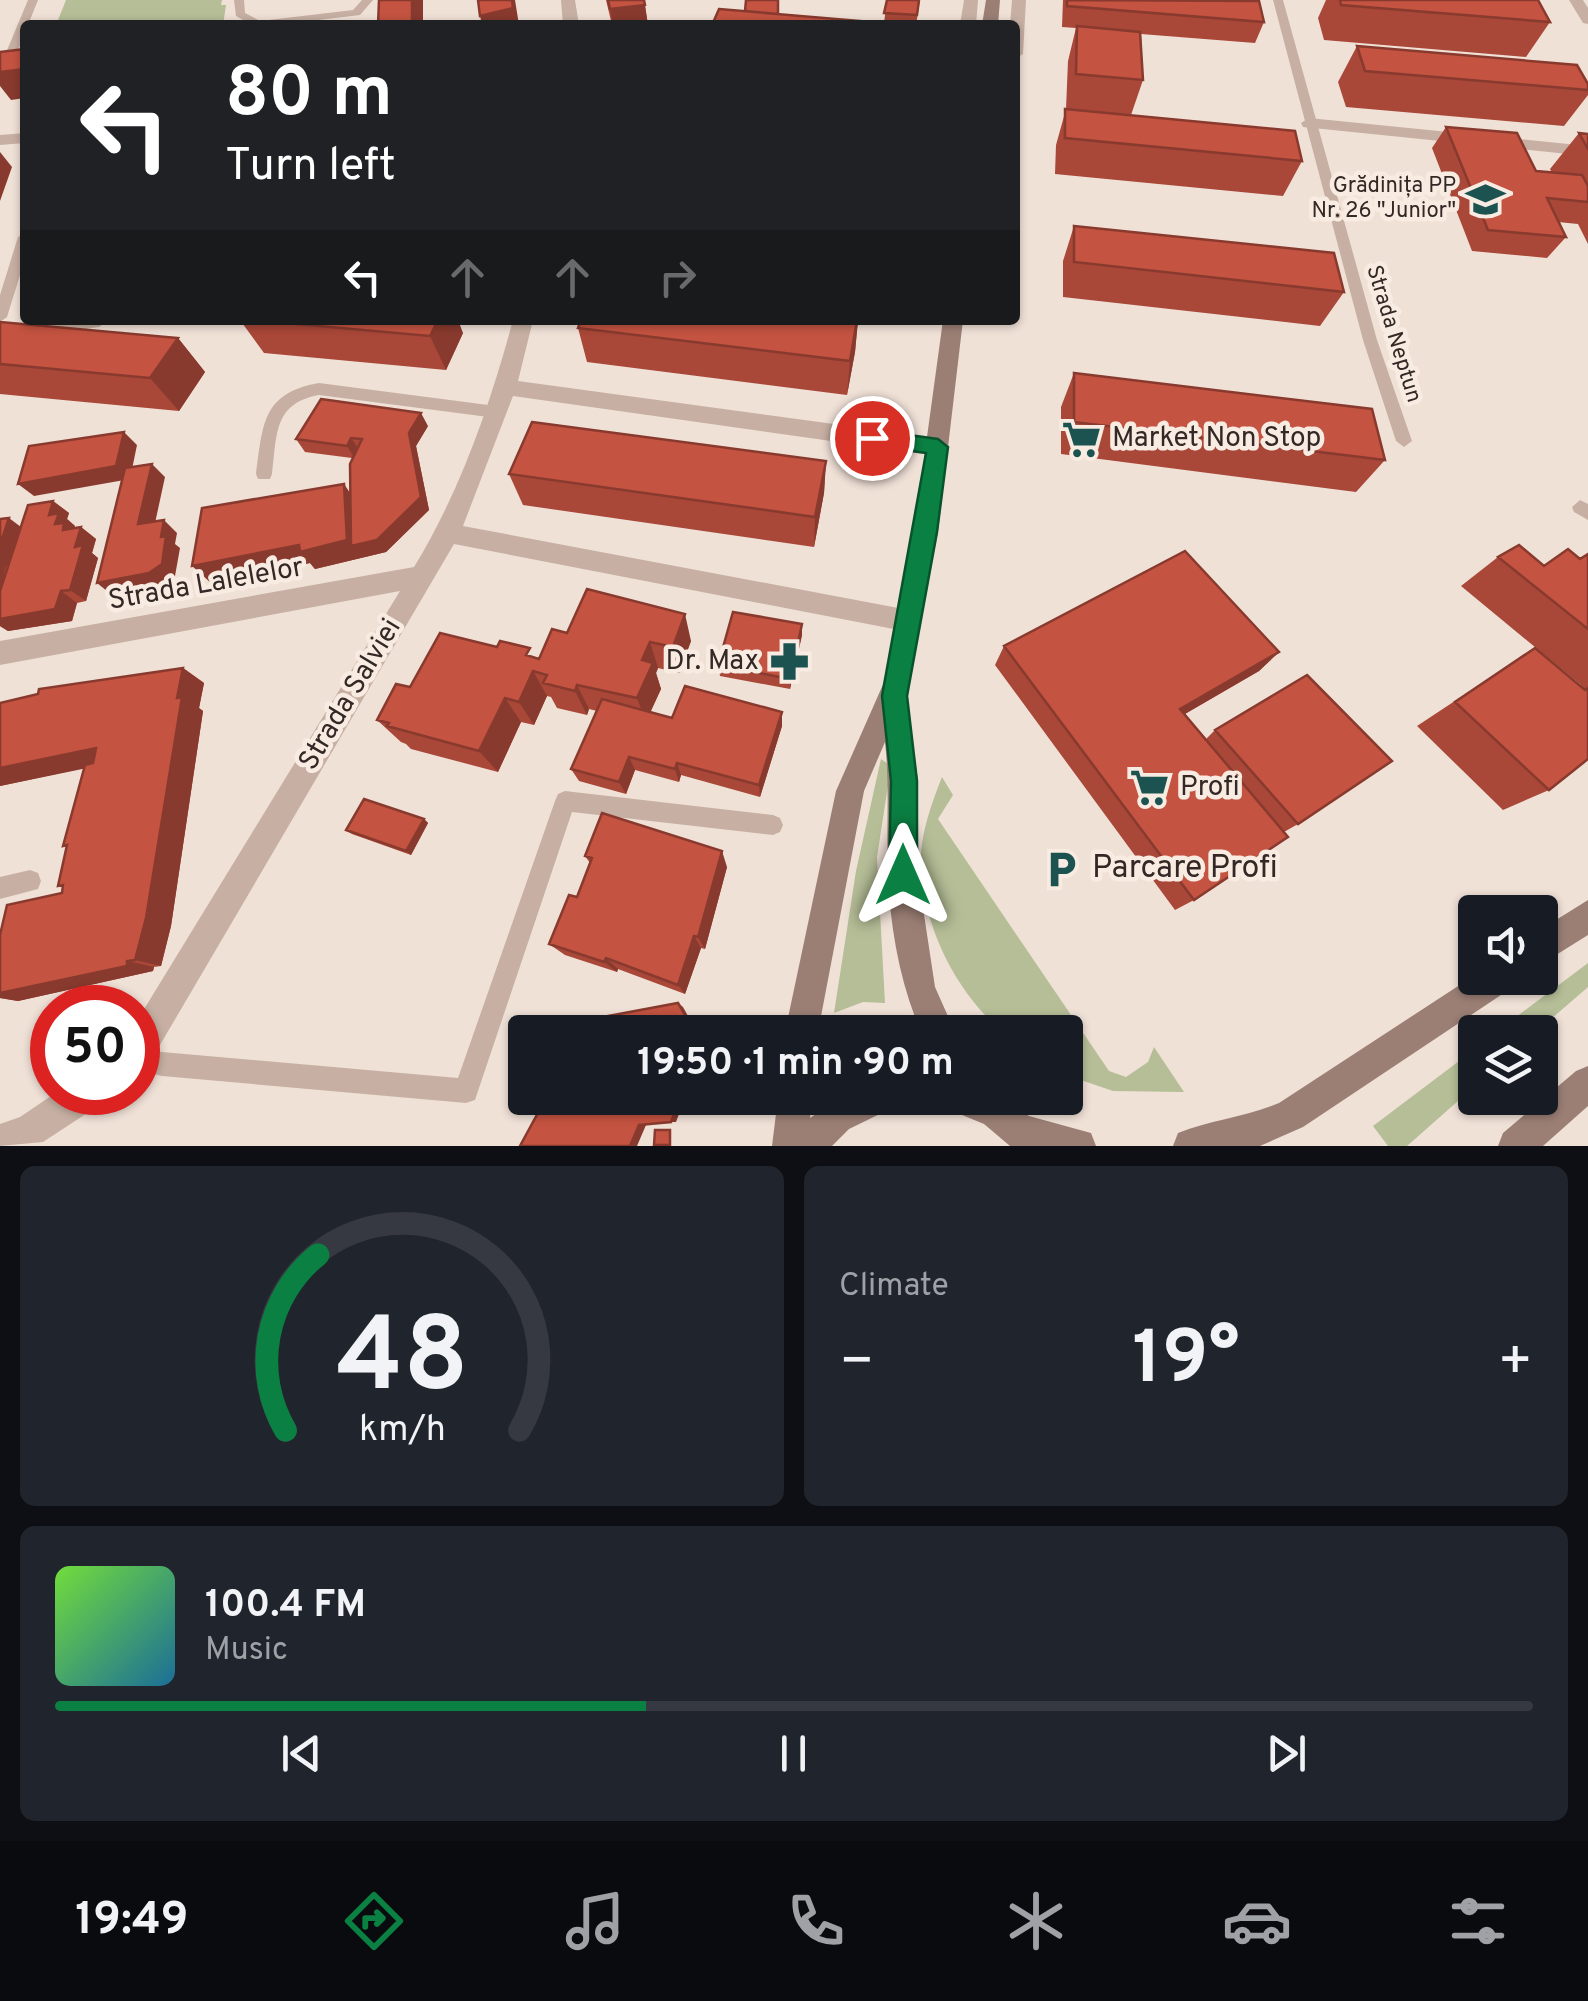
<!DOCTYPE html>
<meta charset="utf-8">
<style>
body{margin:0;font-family:Overpass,sans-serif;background:#20242c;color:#f1f3f6;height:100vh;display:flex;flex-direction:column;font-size:38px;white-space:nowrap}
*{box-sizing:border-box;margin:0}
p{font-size:32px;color:#9ea1a6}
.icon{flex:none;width:55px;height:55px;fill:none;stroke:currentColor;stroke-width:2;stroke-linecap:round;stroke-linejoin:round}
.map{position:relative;height:1146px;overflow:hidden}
.side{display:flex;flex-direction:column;gap:20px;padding:20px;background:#0d0f14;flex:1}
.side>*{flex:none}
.hud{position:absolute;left:20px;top:20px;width:1000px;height:305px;border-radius:10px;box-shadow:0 2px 8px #0004;background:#202124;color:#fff;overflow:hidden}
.controls{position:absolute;left:1458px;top:895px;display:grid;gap:20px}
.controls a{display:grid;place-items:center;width:100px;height:100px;border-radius:10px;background:#171b24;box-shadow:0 2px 8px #0004;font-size:50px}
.speed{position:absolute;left:30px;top:985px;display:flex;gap:20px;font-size:50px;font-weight:700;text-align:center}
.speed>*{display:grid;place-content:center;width:130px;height:130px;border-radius:50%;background:#171b24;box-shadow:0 2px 8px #0004;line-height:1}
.speed .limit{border:15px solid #d22;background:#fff;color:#111}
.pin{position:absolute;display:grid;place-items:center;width:85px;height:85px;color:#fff;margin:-42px;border:5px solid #fff;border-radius:50%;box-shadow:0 2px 10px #0007}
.me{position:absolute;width:110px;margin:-55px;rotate:0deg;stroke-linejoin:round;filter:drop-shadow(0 0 8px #0008)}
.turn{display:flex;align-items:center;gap:35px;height:210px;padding:0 40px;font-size:45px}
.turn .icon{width:130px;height:130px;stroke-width:2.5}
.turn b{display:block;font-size:70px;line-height:85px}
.lanes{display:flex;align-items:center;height:95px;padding:0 40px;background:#0003;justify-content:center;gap:50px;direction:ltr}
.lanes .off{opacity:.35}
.big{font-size:75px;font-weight:700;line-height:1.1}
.side .widget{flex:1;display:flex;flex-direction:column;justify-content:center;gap:15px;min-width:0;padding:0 35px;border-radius:15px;background:#20242c}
.side .dial{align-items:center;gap:0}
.dial svg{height:260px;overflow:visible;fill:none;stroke:#363941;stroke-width:7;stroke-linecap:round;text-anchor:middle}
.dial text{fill:#f1f3f6;stroke:none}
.song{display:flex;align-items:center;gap:30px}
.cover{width:120px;height:120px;border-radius:15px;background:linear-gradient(135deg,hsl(100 70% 55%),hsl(200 70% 35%))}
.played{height:10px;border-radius:5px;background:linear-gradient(90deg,#0b8043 40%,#363941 40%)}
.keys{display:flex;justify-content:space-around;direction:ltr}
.heat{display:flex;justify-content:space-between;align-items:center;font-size:55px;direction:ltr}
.side .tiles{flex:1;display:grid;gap:20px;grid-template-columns:1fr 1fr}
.widget:last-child{grid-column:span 2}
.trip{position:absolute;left:508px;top:1015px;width:575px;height:100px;border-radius:10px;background:#171b24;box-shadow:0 2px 8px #0004;font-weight:700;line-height:100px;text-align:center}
.menu{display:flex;height:160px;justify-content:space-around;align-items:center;background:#090b0e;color:#9ea1a6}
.menu .icon{width:70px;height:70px}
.menu .current{color:#0b8043}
.menu b{font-size:45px;color:#f1f3f6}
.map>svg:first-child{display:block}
.green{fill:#b5be97}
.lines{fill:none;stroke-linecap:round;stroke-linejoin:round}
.service{fill:#c7b0a3;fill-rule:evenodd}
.minor{fill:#c7b0a3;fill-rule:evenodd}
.tertiary{fill:#c7b0a3;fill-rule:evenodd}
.secondary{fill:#9b7f75;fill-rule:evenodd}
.wall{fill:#a94738}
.shaded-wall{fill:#893a2e}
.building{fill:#c45341;stroke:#893a2e;stroke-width:2.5}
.route{fill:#0b8043;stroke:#07532c;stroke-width:2.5}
.labels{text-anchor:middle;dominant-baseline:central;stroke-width:9;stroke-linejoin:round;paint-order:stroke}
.far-poi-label{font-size:22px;fill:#332825;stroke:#f8ece2;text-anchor:end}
.far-street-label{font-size:22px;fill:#332825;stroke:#f8ece2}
.poi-label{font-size:28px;fill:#332825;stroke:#f8ece2;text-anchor:start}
.street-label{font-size:28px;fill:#332825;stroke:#f8ece2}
.near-poi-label{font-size:32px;fill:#332825;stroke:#f8ece2;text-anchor:start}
</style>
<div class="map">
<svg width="1588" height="1146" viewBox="0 0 1588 1146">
<rect width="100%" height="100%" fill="#f0e1d7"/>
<path class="green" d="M66 0H222L221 5H226L223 25H56Z
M881 759 891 766 877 857 885 1003 863 1002 834 1013 856 871Z
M942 777 953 795 938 819 1109 1071 1126 1077 1148 1062 1154 1047 1184 1092 1113 1091 1069 1076 1065 1074V1032H1003C957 994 924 928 921 868 919 837 931 805 942 777Z
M1588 963V987L1536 1032H1496Z
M1475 1049V1086L1407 1146H1388L1373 1126Z"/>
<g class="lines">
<path class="service" d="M28 0H38L28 25H25V33L6 81 0 84V67Z
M234 0H244L245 13 260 21 353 10 362 0H373L360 15 277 25H252L236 16Z
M1273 0H1283L1377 340 1412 441 1404 447 1396 441 1363 340Z
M25 233V259L7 317 0 322V295L18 237Z
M319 383 496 406 504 412 496 418 319 395C273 403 277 436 272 474L270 479H258L256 474C263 424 262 393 319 383Z
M1580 500 1588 504V520L1574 512 1572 507Z
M565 791 773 815 780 818 783 825 780 832 773 835 572 812 478 1091 475 1100 466 1103 162 1076 138 1070V1046L162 1052 458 1078 555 801 558 794Z
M30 870 38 873 41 881 38 889 0 899V877Z"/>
<path class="minor" d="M561 0H575L579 25H563Z
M1569 0H1583L1588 8V24L1583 23Z
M1309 118 1588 146V156L1303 127 1301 123Z
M25 133V143L0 145V135Z
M52 320H109L99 327 0 342V328Z
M513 320H533L518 381 937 438 948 447 937 456 513 396 463 526 909 610 918 613 922 621 918 629 909 632 454 544 150 1062 138 1067V1019L400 591 0 665V641L414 567C460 492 490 405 513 320Z
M57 1092H106L101 1104 43 1142 0 1146V1124L20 1117Z"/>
<path class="tertiary" d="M964 0H978L976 25H960Z
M1012 0H1026L1023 54 1015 59V25H1010Z"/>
<path class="secondary" d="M986 0H1000L998 25H982Z
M943 320H963L938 532 906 693 918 781V875L935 987 955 1032H921C900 983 890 928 888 874 886 829 890 786 885 742L864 791 818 1032H785L836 791 885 680 914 532Z
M1588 900V935L1540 965V930Z
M1475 975 1515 978 1510 989 1303 1127 1260 1146H1173L1178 1133C1211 1120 1246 1117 1279 1103Z
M1588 1066V1106L1543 1146H1498L1503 1133 1576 1071Z
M778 1098H812L810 1118 840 1098H893L888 1110 849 1129 832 1146H772Z
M945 1098H1003L1029 1116 1091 1133 1096 1146H1010L984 1124 950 1110Z"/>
</g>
<path class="wall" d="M606 0H644L648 25H612Z
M887 0H920L916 25H712L884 23Z
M1063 0H1248L1264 22 1255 43 1141 34 1143 80 1131 115 1302 161 1283 196 1055 174 1056 145 1066 109 1068 61 1076 28 1062 27Z
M1326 0H1538L1550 22 1526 57 1324 40 1318 18Z
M1357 46 1588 84V95L1564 126 1346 107 1338 82Z
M1446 127 1536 171 1552 173 1550 169 1579 133 1588 134V244L1578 224 1558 222 1566 237 1547 258 1472 251 1432 148Z
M1074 226 1344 292 1320 326 1063 297V261Z
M240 320H251L463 333 446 370 264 353Z
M858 320 855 352 847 395 587 362 578 328Z
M0 322 178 338 205 372 179 411 0 394Z
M1074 373 1385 460 1356 492 1061 454V407Z
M428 426 416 446 429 510 386 552 315 569 310 563 211 583 350 493 352 458 305 452 296 439Z
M826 461 824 493 814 547 523 505 509 474Z
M53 501 69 513 67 519 75 526 74 528 81 527 96 539 92 553 98 558 86 601 77 603 72 621 8 631 0 626V519L21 527Z
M1588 554V759L1549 790 1503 810 1417 726 1535 648 1580 686 1581 685 1461 586 1498 557 1544 566 1580 559Z
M802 624V635L790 689 720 676 718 665Z
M567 633 691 641 679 673 658 668 656 673 661 689 650 712 672 718 782 726 760 797 681 775 679 782 635 770 626 794 579 781 571 769 597 711 589 709 587 715 557 708 551 697 547 696 534 725 521 722 498 772 411 749 406 744 401 742 377 720 410 687 535 658 539 659Z
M1004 646 1279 652 1259 671 1185 714 1206 739 1215 730 1298 824 1284 832 1194 900 1175 910 995 665Z
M183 668 204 683 199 708 203 711 171 926 161 966 154 967 153 971 18 1001 0 998V935L62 893 63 887 58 886 66 847 63 846 84 768 0 786V703Z
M424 819 428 823 411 855 352 834 346 830Z
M585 856 727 867 705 949 701 948 685 994 618 969 617 972 565 955 549 944 577 897 590 863Z"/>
<path class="shaded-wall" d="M412 0H423V25H412Z
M512 0H515L519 25H482L480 16Z
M645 5 648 25H613L610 9Z
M25 69V98L11 100 0 86V72Z
M0 152 12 167 0 201Z
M438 320H458L463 333 446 370 430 336Z
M858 320 855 352 847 395 850 361Z
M178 338 205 372 179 411 150 378Z
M421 413 428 426 416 446 429 510 386 552 315 569 310 563 211 583 192 566 344 484 357 503 409 433Z
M124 432 137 445 130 479 34 496 18 484Z
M351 438 360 451 355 459 347 446Z
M826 461 824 493 814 547 815 517Z
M152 464 165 477 152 537 138 524Z
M53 501 69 513 67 519 75 526 73 530 81 527 96 539 92 553 98 558 86 601 70 590 55 524 49 515Z
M9 518 33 536 25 562 6 566 4 573 17 582 0 611V545Z
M164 520 177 533 175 544 180 548 175 576 163 585 112 595 97 583 161 537Z
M61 591 77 603 72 621 8 631 0 626V619Z
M685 614 691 641 679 673 673 647Z
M802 624V635L790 689V679Z
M650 642 658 668 656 673 661 689 646 722 637 698 642 660Z
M1279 652 1259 671 1164 726 1180 709Z
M183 668 204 683 199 708 203 711 171 926 161 966 135 960Z
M533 671 547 696 534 725 519 702Z
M577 685 589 709 587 715 575 691Z
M505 698 521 722 498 772 479 751Z
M782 712V726L760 797 759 785Z
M96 748 121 761 0 786V768Z
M629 757 635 770 626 794 619 782Z
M677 763 681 775 679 782 675 769Z
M424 819 428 823 411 855 406 851Z
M722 851 727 867 705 949 698 937Z
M694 936 701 948 685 994 678 985Z
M606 958 618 969 617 972 604 962Z
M127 961 154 967 153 971 18 1001 0 998V993Z
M678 1003 683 1007 697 1032H695Z
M680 1098H685L676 1122H671Z
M639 1125H646L637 1146H630Z"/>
<path class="building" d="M379 0H412V25H378Z
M478 0H512L513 8 480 16Z
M608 0H644L645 5 610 9Z
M746 0H778V14L745 11Z
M887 0H919L917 15 884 13Z
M1067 0 1259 1 1264 22 1067 6Z
M1340 0H1538L1550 22 1341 5Z
M719 9 907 25H712Z
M314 22V25H290Z
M1077 26 1140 32 1143 80 1076 74Z
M1357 46 1577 65 1588 84V90L1365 71Z
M25 49V69L0 72V52Z
M1065 109 1295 131 1302 161 1065 138Z
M1446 127 1517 133 1536 171 1582 175 1588 186V202L1547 198 1566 237 1488 230Z
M1579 133 1588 134V149Z
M1074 226 1334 253 1344 292 1074 262Z
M251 320H438L430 336Z
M581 320H857L850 361 578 328Z
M0 322 178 338 150 378 0 364Z
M1074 373 1372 409 1385 460 1074 422Z
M321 399 421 413 409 433 421 497 377 540 351 546 350 464 362 439 351 438 347 446 296 439Z
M532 422 826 461 815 517 509 474Z
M124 432 116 466 18 484 29 446Z
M152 464 138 524 164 520 161 537 166 536 162 564 149 573 97 583 125 468Z
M344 484 347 540 300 552 299 545 192 566 202 508Z
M53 501 49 515 59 513 55 524 64 523 63 530 81 527 75 547 83 545 70 590 61 591 55 609 0 619V591L28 505Z
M9 518 0 545V519Z
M1519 545 1544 566 1568 549 1580 559 1588 554V629L1498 557Z
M1185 551 1279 652 1180 709 1288 837 1194 900 1004 646Z
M587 589 685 614 673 647 650 642 642 660 653 663 637 698 577 685 575 691 543 683 547 675 533 671 519 702 505 698 479 751 387 726 389 723 377 720 396 684 410 687 440 633 497 647 500 641 530 648 526 655 539 659 552 629 567 633Z
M733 612 802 624 790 679 718 665Z
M1535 648 1585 690 1588 688V759L1549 790 1455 702Z
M183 668 177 698 182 697 146 918 135 960 127 961V966L0 993V935L7 905 62 893 63 885 58 886 67 845 63 846 85 765 93 763 96 748 0 768V703L38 694 39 689Z
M1307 675 1392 761 1298 824 1215 730Z
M685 686 782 712 759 785 677 763 675 769 629 757 619 782 571 769 602 699 672 718Z
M364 799 424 819 406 851 346 830Z
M602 813 722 851 698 937 694 936 678 985 606 958 604 962 549 944 569 895 577 897 592 858 585 856Z
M678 1003 695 1032H572L576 1022Z
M546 1098H680L671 1122 639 1125 630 1146H520Z
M655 1130H670V1145H654Z"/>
<path class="route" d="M872 430 938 439 948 447 937 532 907 696 917 781V875L913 885 903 889 893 885 889 875 891 781 882 696 926 453 865 444 862 438 865 432Z"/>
<defs>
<symbol id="school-bare" viewBox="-9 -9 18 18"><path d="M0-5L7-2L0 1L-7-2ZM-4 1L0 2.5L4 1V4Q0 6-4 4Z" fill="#1c5351" stroke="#f8ece2" stroke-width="2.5" paint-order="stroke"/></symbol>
<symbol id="supermarket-bare" viewBox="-9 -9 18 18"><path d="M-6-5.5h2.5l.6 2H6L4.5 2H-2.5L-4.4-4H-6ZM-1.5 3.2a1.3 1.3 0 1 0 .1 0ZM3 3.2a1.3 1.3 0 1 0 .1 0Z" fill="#1c5351" stroke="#f8ece2" stroke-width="2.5" paint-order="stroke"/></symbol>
<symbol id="pharmacy-bare" viewBox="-9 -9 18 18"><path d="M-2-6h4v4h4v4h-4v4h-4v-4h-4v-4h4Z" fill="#1c5351" stroke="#f8ece2" stroke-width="2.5" paint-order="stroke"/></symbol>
<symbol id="parking-bare" viewBox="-9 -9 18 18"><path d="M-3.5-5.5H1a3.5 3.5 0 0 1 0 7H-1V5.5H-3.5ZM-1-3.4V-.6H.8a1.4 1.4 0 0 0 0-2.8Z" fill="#1c5351" stroke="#f8ece2" stroke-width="2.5" paint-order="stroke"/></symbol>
</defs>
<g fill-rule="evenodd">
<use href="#school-bare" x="1458" y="172" width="55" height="55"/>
<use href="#supermarket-bare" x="1054" y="412" width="55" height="55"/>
<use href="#pharmacy-bare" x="762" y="634" width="55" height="55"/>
<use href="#supermarket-bare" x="1122" y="760" width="55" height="55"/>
<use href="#parking-bare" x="1034" y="842" width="55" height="55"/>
</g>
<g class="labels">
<g class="far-poi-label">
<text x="1456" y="186">Grădinița PP<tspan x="1456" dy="25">Nr. 26 "Junior"</tspan></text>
</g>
<g class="far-street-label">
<text transform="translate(1393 334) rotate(73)">Strada Neptun</text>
</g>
<g class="poi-label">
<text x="1112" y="439">Market Non Stop</text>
<text x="759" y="662" text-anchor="end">Dr. Max</text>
<text x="1180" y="788">Profi</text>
</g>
<g class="street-label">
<text transform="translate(206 585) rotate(-10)">Strada Lalelelor</text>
<text transform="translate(351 695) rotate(-59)">Strada Salviei</text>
</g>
<g class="near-poi-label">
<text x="1092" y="869">Parcare Profi</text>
</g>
</g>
</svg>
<div class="controls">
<a><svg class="icon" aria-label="sound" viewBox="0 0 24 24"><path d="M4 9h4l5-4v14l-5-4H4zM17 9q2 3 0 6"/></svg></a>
<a><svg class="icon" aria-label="layers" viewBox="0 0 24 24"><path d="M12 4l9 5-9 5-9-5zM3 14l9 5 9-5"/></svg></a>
</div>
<div class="speed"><div class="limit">50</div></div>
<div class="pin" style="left:872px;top:438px;background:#d93025"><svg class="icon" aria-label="arrive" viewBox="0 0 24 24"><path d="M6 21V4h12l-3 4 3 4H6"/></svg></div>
<svg class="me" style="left:903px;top:875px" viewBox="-20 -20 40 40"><path d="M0-17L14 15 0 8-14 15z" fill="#0b8043" stroke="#fff" stroke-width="4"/></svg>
<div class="trip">19:50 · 1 min · 90 m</div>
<div class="hud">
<div class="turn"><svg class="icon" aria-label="left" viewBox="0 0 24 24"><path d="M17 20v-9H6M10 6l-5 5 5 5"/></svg><div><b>80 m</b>Turn left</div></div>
<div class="lanes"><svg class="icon" aria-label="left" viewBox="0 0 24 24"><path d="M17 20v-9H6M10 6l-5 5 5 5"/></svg><svg class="icon off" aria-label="ahead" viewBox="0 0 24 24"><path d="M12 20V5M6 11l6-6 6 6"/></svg><svg class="icon off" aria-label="ahead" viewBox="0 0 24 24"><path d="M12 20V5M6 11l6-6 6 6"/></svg><svg class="icon off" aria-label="right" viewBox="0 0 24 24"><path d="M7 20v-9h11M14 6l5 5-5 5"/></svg></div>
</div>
</div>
<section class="side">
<div class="tiles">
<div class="widget dial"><svg viewBox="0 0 100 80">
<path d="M14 69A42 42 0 1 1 86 69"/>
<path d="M14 69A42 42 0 0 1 24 15" stroke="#0b8043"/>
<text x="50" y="56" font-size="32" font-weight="700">48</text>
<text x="50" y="72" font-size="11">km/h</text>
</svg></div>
<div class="widget"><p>Climate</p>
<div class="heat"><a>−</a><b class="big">19°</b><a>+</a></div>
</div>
<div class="widget">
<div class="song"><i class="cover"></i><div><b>100.4 FM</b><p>Music</p></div></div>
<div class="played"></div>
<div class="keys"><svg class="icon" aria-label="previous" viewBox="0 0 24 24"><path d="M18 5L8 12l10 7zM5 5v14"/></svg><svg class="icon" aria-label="pause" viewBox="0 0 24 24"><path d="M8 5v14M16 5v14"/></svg><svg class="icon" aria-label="next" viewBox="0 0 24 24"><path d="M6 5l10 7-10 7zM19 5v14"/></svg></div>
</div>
</div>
</section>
<nav class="menu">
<b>19:49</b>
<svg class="icon current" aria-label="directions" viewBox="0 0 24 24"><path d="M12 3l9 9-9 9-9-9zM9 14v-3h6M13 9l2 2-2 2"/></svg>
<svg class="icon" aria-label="music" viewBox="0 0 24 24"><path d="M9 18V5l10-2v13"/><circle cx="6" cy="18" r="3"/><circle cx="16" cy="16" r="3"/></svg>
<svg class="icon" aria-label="phone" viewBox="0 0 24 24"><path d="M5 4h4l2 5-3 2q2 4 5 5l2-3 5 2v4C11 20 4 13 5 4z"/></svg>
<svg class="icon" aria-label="climate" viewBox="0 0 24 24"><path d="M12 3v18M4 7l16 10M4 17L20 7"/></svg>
<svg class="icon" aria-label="car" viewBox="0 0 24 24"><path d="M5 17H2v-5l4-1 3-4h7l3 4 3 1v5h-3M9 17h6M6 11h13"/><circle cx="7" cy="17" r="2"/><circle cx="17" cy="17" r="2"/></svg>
<svg class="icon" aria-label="filters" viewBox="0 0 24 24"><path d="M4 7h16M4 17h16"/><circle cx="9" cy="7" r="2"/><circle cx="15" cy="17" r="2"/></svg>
</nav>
